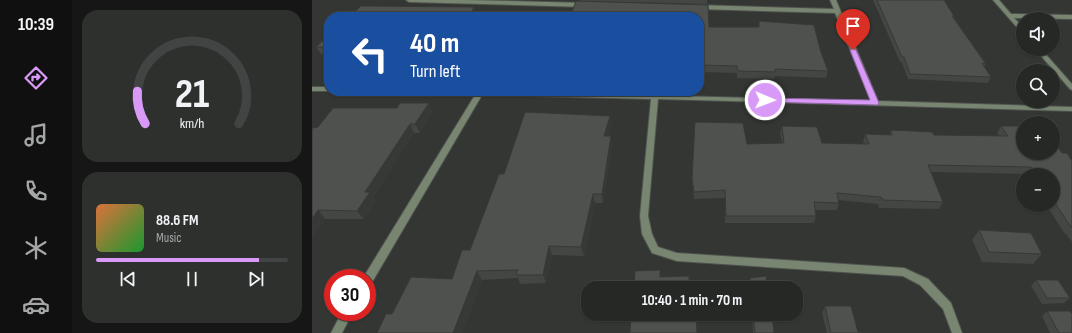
<!DOCTYPE html>
<meta charset="utf-8">
<style>
body{margin:0;font-family:"Sofia Sans Condensed",sans-serif;background:#2e302e;color:#f1f3f6;height:100vh;display:flex;flex-direction:column;font-size:15px;white-space:nowrap}
*{box-sizing:border-box;margin:0}
p{font-size:13px;color:#a4a6a7}
.icon{flex:none;width:22px;height:22px;fill:none;stroke:currentColor;stroke-width:2;stroke-linecap:round;stroke-linejoin:round}
.map{position:relative;flex:1;overflow:hidden}
.side{display:flex;flex-direction:column;gap:10px;padding:10px;background:#151615;width:240px}
.side>*{flex:none}
.top-card{position:absolute;left:12px;top:12px;width:380px;height:84px;border-radius:16px;box-shadow:0 1px 3px #0004,0 0 0 1px #424443;background:#1a4fa0;color:#fff;overflow:hidden}
.tools{position:absolute;left:704px;top:12px;display:grid;gap:8px}
.tools a{display:grid;place-items:center;width:44px;height:44px;border-radius:50%;background:#262826;box-shadow:0 1px 3px #0004,0 0 0 1px #424443;font-size:20px}
.speed{position:absolute;left:12px;top:269px;display:flex;gap:8px;font-size:20px;font-weight:700;text-align:center}
.speed>*{display:grid;place-content:center;width:52px;height:52px;border-radius:50%;background:#262826;box-shadow:0 1px 3px #0004,0 0 0 1px #424443;line-height:1}
.speed .limit{border:6px solid #d22;background:#fff;color:#111}
.pin{position:absolute;display:grid;place-items:center;width:34px;height:34px;color:#fff;margin:-41px -17px;border-radius:50% 50% 50% 0;rotate:-45deg;box-shadow:0 0 4px #0007}
.pin .icon{rotate:45deg}
.me{position:absolute;width:44px;margin:-22px;rotate:91deg;stroke-linejoin:round;filter:drop-shadow(0 0 3px #0008)}
.turn{display:flex;align-items:center;gap:14px;height:84px;padding:0 20px;font-size:18px}
.turn .icon{width:52px;height:52px;stroke-width:2.5}
.turn b{display:block;font-size:28px;line-height:34px}
.side .card{flex:1;display:flex;flex-direction:column;justify-content:center;gap:6px;min-width:0;padding:0 14px;border-radius:16px;background:#2e302e}
.side .dial{align-items:center;gap:0}
.dial svg{height:104px;overflow:visible;fill:none;stroke:#424443;stroke-width:7;stroke-linecap:round;text-anchor:middle}
.dial text{fill:#f1f3f6;stroke:none}
.song{display:flex;align-items:center;gap:12px}
.cover{width:48px;height:48px;border-radius:6px;background:linear-gradient(135deg,hsl(20 70% 55%),hsl(130 70% 35%))}
.played{height:4px;border-radius:2px;background:linear-gradient(90deg,#d99af7 85%,#424443 85%)}
.keys{display:flex;justify-content:space-around;direction:ltr}
.trip{position:absolute;left:269px;top:281px;width:222px;height:40px;border-radius:16px;background:#262826;box-shadow:0 1px 3px #0004,0 0 0 1px #424443;font-weight:700;line-height:40px;text-align:center}
main{display:flex;flex:1;min-height:0}
.menu{display:flex;flex-direction:column;width:72px;justify-content:space-around;align-items:center;background:#0f100f;color:#a4a6a7}
.menu .icon{width:28px;height:28px}
.menu .active{color:#d99af7}
.menu b{font-size:18px;color:#f1f3f6}
.map>svg:first-child{display:block}
.lines{fill:none;stroke-linecap:round;stroke-linejoin:round}
.minor-casing{stroke:#4f524e;stroke-width:2}
.minor{fill:#788671;fill-rule:evenodd}
.wall{fill:#434642}
.shaded-wall{fill:#373936}
.building{fill:#4e514d;stroke:#373936}
.route{fill:#d99af7;stroke:#8d64a1}
</style>
<main>
<nav class="menu">
<b>10:39</b>
<svg class="icon active" aria-label="directions" viewBox="0 0 24 24"><path d="M12 3l9 9-9 9-9-9zM9 14v-3h6M13 9l2 2-2 2"/></svg>
<svg class="icon" aria-label="music" viewBox="0 0 24 24"><path d="M9 18V5l10-2v13"/><circle cx="6" cy="18" r="3"/><circle cx="16" cy="16" r="3"/></svg>
<svg class="icon" aria-label="phone" viewBox="0 0 24 24"><path d="M5 4h4l2 5-3 2q2 4 5 5l2-3 5 2v4C11 20 4 13 5 4z"/></svg>
<svg class="icon" aria-label="climate" viewBox="0 0 24 24"><path d="M12 3v18M4 7l16 10M4 17L20 7"/></svg>
<svg class="icon" aria-label="car" viewBox="0 0 24 24"><path d="M5 17H2v-5l4-1 3-4h7l3 4 3 1v5h-3M9 17h6M6 11h13"/><circle cx="7" cy="17" r="2"/><circle cx="17" cy="17" r="2"/></svg>
</nav>
<section class="side">
<div class="card dial"><svg viewBox="0 0 100 80">
<path d="M14 69A42 42 0 1 1 86 69"/>
<path d="M14 69A42 42 0 0 1 8 44" stroke="#d99af7"/>
<text x="50" y="56" font-size="32" font-weight="700">21</text>
<text x="50" y="72" font-size="11">km/h</text>
</svg></div>
<div class="card">
<div class="song"><i class="cover"></i><div><b>88.6 FM</b><p>Music</p></div></div>
<div class="played"></div>
<div class="keys"><svg class="icon" aria-label="previous" viewBox="0 0 24 24"><path d="M18 5L8 12l10 7zM5 5v14"/></svg><svg class="icon" aria-label="pause" viewBox="0 0 24 24"><path d="M8 5v14M16 5v14"/></svg><svg class="icon" aria-label="next" viewBox="0 0 24 24"><path d="M6 5l10 7-10 7zM19 5v14"/></svg></div>
</div>
</section>
<div class="map">
<svg width="760" height="333" viewBox="0 0 760 333">
<rect width="100%" height="100%" fill="#333632"/>
<g class="lines">
<defs>
<path id="minor" d="M94 0H153L274 3 277 5 274 7 97 2Z
M518 0H524L566 101 760 107V111L346 99 336 216 340 234 346 247 365 253 592 268 616 279 639 303 650 333H640L631 309 608 285 591 276 365 261 340 253 330 234 328 216 339 99 170 95 59 284 55 285V278H51L163 95 70 93 67 91H163L559 101 523 13 385 9 382 7 385 5 522 9Z
M681 0H687L699 14 760 15V19L702 18 711 27V33L709 32Z
M723 49H729L760 84V90L758 89Z
M0 87H17V91H0Z
M30 312H41L30 333H19Z"/>
</defs>
<use href="#minor" class="minor-casing"/>
<use href="#minor" class="minor"/>
</g>
<path class="wall" d="M268 0H395V4L268 1Z
M561 0H632L642 16V18L674 64 672 67 679 77 676 83 596 79 590 63 588 62Z
M264 1 396 5 397 27H446L447 21 502 25 508 49 516 71 514 78 463 76 462 79 425 78V73L387 72V17H37L49 6 162 7 164 13 259 15Z
M17 35V58L15 55 16 54H9L4 47Z
M121 111 108 133H102L61 197 64 201 52 219H13L0 239 6 127Z
M300 125 296 136 300 145 291 203H283L272 256 240 255 234 283 208 284 206 278 170 280 150 333H65L80 314 140 279 158 250 192 174Z
M470 126 510 143 552 144 551 142 553 134 577 135 579 130 622 135 687 136 685 133 689 126 750 153 760 161V242L754 234H753L734 205H741V175H715L714 174 619 172 631 202 627 209 567 208 566 204 526 200 527 203 525 210H503L504 216 502 223H413V198L382 199 380 179 435 144 470 143 468 133Z
M667 230 730 254 721 264 670 262 660 240Z
M438 278 456 288H437V285Z
M724 280 758 298 752 303 730 304 719 286Z
M513 306 546 332 562 333H515L510 313Z
M735 311 760 333H738L730 316Z
M440 314H460L462 333H441Z"/>
<path class="shaded-wall" d="M162 7 164 13H159Z
M117 103 121 111 108 133 103 124Z
M298 116 300 125 293 145 292 136Z
M98 124 102 133 61 197 64 201 52 219 45 211 53 192Z
M299 136 300 145 291 203 290 194Z
M281 194 283 203 272 256 269 247Z
M6 210 13 219 0 239V219Z
M237 246 240 255 234 283 231 275Z
M165 271 170 280 150 333H141Z"/>
<path class="building" d="M565 0H632L642 16H640L674 64 670 63 679 77 598 74 592 57H590Z
M264 1 396 5 397 27H447V21L502 25 508 49 516 71 463 69V72L426 71 425 66 387 65V17H37L49 6 162 7 159 13 259 15Z
M17 35V47H4Z
M88 103H117L103 124H98L53 192H58L45 211 6 210 0 219V128H1L6 127 21 108H85Z
M213 112 298 116 292 136H299L290 194H281L269 247 237 246 231 275H204L206 270 165 271 141 333H65L74 314H80L99 277 140 279 150 250H158L187 174H192Z
M383 122 431 123 435 144 472 143 470 126 505 127 510 143 557 144 553 134 580 135 579 130 620 132 622 135 696 136 689 126H711V153H741V140L750 153H755L760 161V227H759L741 200V175H724L719 167 616 165 631 202 571 200 569 197 525 193 527 203 502 202 504 216H414L413 190 382 192 380 179Z
M667 230 719 233 730 254 677 252Z
M348 270V277L377 276V288H322L323 271Z
M454 276 456 288H439L438 278Z
M724 280H746L758 298H735Z
M513 306H539L546 332 562 333H519Z
M735 311H758L760 314V333H747Z
M319 314H384L385 333H317H318Z
M441 314H460L462 333H443Z"/>
<path class="route" d="M541 48 544 50 567 103 566 105 453 102 449 100 453 98 558 100 538 50Z"/>
</svg>
<div class="tools">
<a><svg class="icon" aria-label="sound" viewBox="0 0 24 24"><path d="M4 9h4l5-4v14l-5-4H4zM17 9q2 3 0 6"/></svg></a>
<a><svg class="icon" aria-label="search" viewBox="0 0 24 24"><circle cx="10" cy="10" r="6"/><path d="M15 15l6 6"/></svg></a>
<a>+</a>
<a>−</a>
</div>
<div class="speed"><div class="limit">30</div></div>
<div class="pin" style="left:541px;top:50px;background:#d93025"><svg class="icon" aria-label="arrive" viewBox="0 0 24 24"><path d="M6 21V4h12l-3 4 3 4H6"/></svg></div>
<svg class="me" style="left:453px;top:100px" viewBox="-20 -20 40 40"><circle r="17" fill="#d99af7" stroke="#fff" stroke-width="3"/><path d="M0-11L8 9 0 5-8 9z" fill="#fff"/></svg>
<div class="trip">10:40 · 1 min · 70 m</div>
<div class="top-card">
<div class="turn"><svg class="icon" aria-label="left" viewBox="0 0 24 24"><path d="M17 20v-9H6M10 6l-5 5 5 5"/></svg><div><b>40 m</b>Turn left</div></div>
</div>
</div>
</main>
